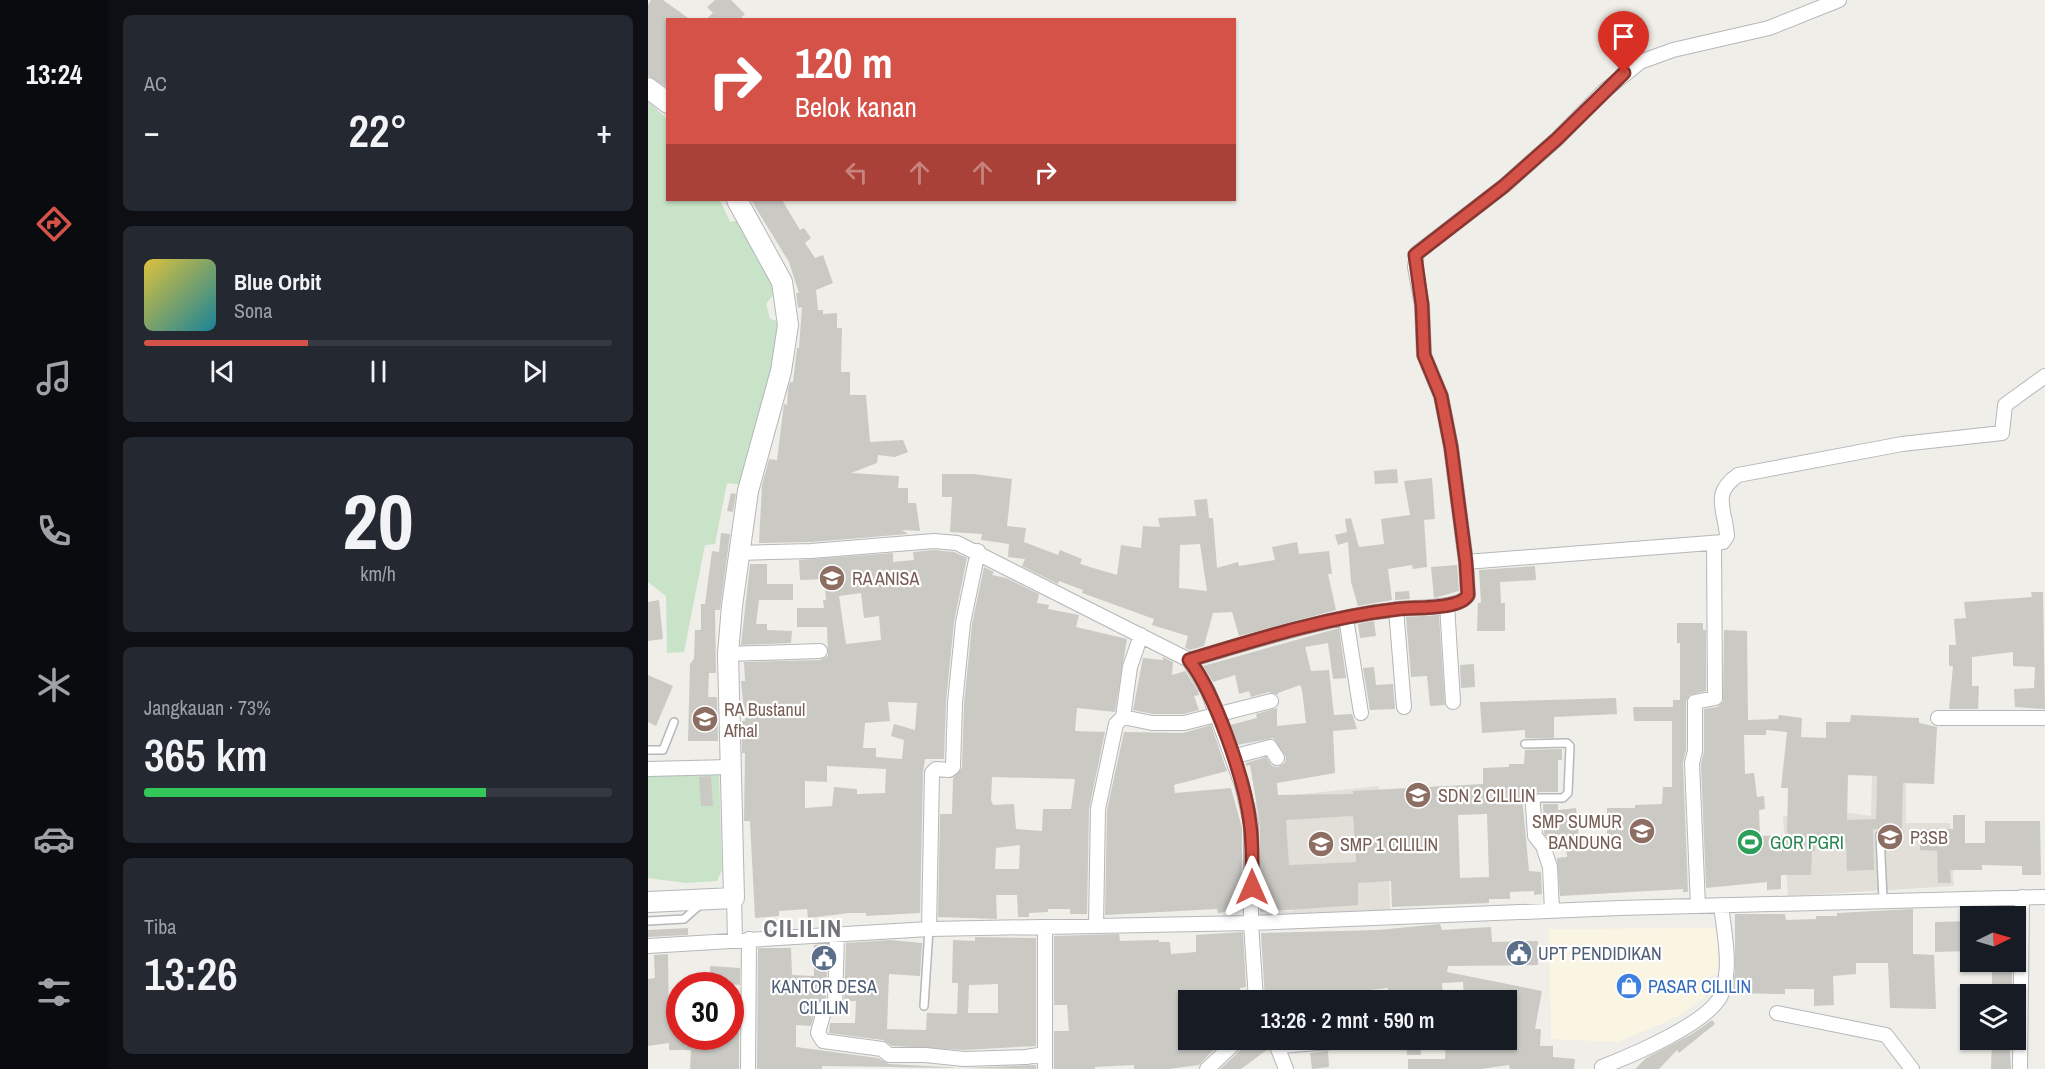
<!DOCTYPE html>
<html lang="id">
<meta charset="utf-8">
<style>
body{margin:0;font-family:"Archivo Narrow",sans-serif;background:#242831;color:#f1f3f6;height:100vh;display:flex;flex-direction:column;font-size:22px;white-space:nowrap}
*{box-sizing:border-box;margin:0}
p{font-size:20px;color:#9ea1a6}
.icon{flex:none;width:33px;height:33px;fill:none;stroke:currentColor;stroke-width:2;stroke-linecap:round;stroke-linejoin:round}
.map{position:relative;flex:1;overflow:hidden}
.drawer{display:flex;flex-direction:column;gap:15px;padding:15px;background:#0d0f14;width:540px}
.drawer>*{flex:none}
.top-card{position:absolute;left:18px;top:18px;width:570px;height:183px;border-radius:0px;box-shadow:0 2px 4px #0004;background:#d55248;color:#fff;overflow:hidden}
.needle{width:39px;rotate:85deg}
.buttons{position:absolute;left:1312px;top:906px;display:grid;gap:12px}
.buttons a{display:grid;place-items:center;width:66px;height:66px;border-radius:0px;background:#171b24;box-shadow:0 2px 4px #0004;font-size:30px}
.speed{position:absolute;left:18px;top:972px;display:flex;gap:12px;font-size:30px;font-weight:700;text-align:center}
.speed>*{display:grid;place-content:center;width:78px;height:78px;border-radius:50%;background:#171b24;box-shadow:0 2px 4px #0004;line-height:1}
.speed .limit{border:9px solid #d22;background:#fff;color:#111}
.pin{position:absolute;display:grid;place-items:center;width:51px;height:51px;color:#fff;margin:-62px -26px;border-radius:50% 50% 50% 0;rotate:-45deg;box-shadow:0 0 6px #0007}
.pin .icon{rotate:45deg}
.me{position:absolute;width:66px;margin:-33px;rotate:0deg;stroke-linejoin:round;filter:drop-shadow(0 0 4px #0008)}
.turn{display:flex;align-items:center;gap:21px;height:126px;padding:0 30px;font-size:27px}
.turn .icon{width:78px;height:78px;stroke-width:2.5}
.turn b{display:block;font-size:42px;line-height:51px}
.lanes{display:flex;align-items:center;height:57px;padding:0 30px;background:#0003;justify-content:center;gap:30px;direction:ltr}
.lanes .off{opacity:.35}
.big{font-size:45px;font-weight:600;line-height:1.1}
.drawer .tile{flex:1;display:flex;flex-direction:column;justify-content:center;gap:9px;min-width:0;padding:0 21px;border-radius:9px;background:#242831}
.drawer .dial{align-items:center;gap:0}
.dial b{font-size:78px;line-height:1}
.song{display:flex;align-items:center;gap:18px}
.cover{width:72px;height:72px;border-radius:9px;background:linear-gradient(135deg,hsl(50 70% 55%),hsl(190 70% 35%))}
.played{height:6px;border-radius:3px;background:linear-gradient(90deg,#d55248 35%,#363941 35%)}
.keys{display:flex;justify-content:space-around;direction:ltr}
.heat{display:flex;justify-content:space-between;align-items:center;font-size:33px;direction:ltr}
.charge{height:9px;border-radius:4px;background:linear-gradient(90deg,#34c759 73%,#363941 0)}
.trip{position:absolute;left:530px;top:990px;width:339px;height:60px;border-radius:0px;background:#171b24;box-shadow:0 2px 4px #0004;font-weight:600;line-height:60px;text-align:center}
main{display:flex;flex:1;min-height:0}
.tabs{display:flex;flex-direction:column;width:108px;justify-content:space-around;align-items:center;background:#090b0e;color:#9ea1a6}
.tabs .icon{width:42px;height:42px}
.tabs .selected{color:#d55248}
.tabs b{font-size:27px;color:#f1f3f6}
.map>svg:first-child{display:block}
.commercial{fill:#faf4e2}
.education{fill:#e2dfd9;fill-rule:evenodd}
.green{fill:#c8e3c8}
.building{fill:#cbc9c4;fill-rule:evenodd}
.lines{fill:none;stroke-linecap:round;stroke-linejoin:round}
.lane-casing{stroke:#b5b7ba;stroke-width:10}
.street-casing{stroke:#b5b7ba;stroke-width:16}
.secondary-casing{stroke:#b4b6ba;stroke-width:22}
.lane{stroke:#fff;stroke-width:7}
.street{stroke:#fff;stroke-width:14}
.secondary{stroke:#fff;stroke-width:20}
.route-casing{stroke:#8a352f;stroke-width:15}
.route{stroke:#d55248;stroke-width:10}
.labels{text-anchor:middle;dominant-baseline:central;stroke-width:4.5;stroke-linejoin:round;paint-order:stroke}
.education-label{font-size:18px;fill:#785e54;stroke:#fff;text-anchor:start}
.leisure-label{font-size:18px;fill:#27864d;stroke:#fff;text-anchor:start}
.service-label{font-size:18px;fill:#4e5e75;stroke:#fff;text-anchor:start}
.shop-label{font-size:18px;fill:#366cbe;stroke:#fff;text-anchor:start}
.district-label{font-size:24px;font-weight:bold;letter-spacing:1.5px;fill:#707478;stroke:#fff}
</style>
<main>
<nav class="tabs">
<b>13:24</b>
<svg class="icon selected" aria-label="directions" viewBox="0 0 24 24"><path d="M12 3l9 9-9 9-9-9zM9 14v-3h6M13 9l2 2-2 2"/></svg>
<svg class="icon" aria-label="music" viewBox="0 0 24 24"><path d="M9 18V5l10-2v13"/><circle cx="6" cy="18" r="3"/><circle cx="16" cy="16" r="3"/></svg>
<svg class="icon" aria-label="phone" viewBox="0 0 24 24"><path d="M5 4h4l2 5-3 2q2 4 5 5l2-3 5 2v4C11 20 4 13 5 4z"/></svg>
<svg class="icon" aria-label="climate" viewBox="0 0 24 24"><path d="M12 3v18M4 7l16 10M4 17L20 7"/></svg>
<svg class="icon" aria-label="car" viewBox="0 0 24 24"><path d="M5 17H2v-5l4-1 3-4h7l3 4 3 1v5h-3M9 17h6M6 11h13"/><circle cx="7" cy="17" r="2"/><circle cx="17" cy="17" r="2"/></svg>
<svg class="icon" aria-label="filters" viewBox="0 0 24 24"><path d="M4 7h16M4 17h16"/><circle cx="9" cy="7" r="2"/><circle cx="15" cy="17" r="2"/></svg>
</nav>
<section class="drawer">
<div class="tile"><p>AC</p>
<div class="heat"><a>−</a><b class="big">22°</b><a>+</a></div>
</div>
<div class="tile">
<div class="song"><i class="cover"></i><div><b>Blue Orbit</b><p>Sona</p></div></div>
<div class="played"></div>
<div class="keys"><svg class="icon" aria-label="previous" viewBox="0 0 24 24"><path d="M18 5L8 12l10 7zM5 5v14"/></svg><svg class="icon" aria-label="pause" viewBox="0 0 24 24"><path d="M8 5v14M16 5v14"/></svg><svg class="icon" aria-label="next" viewBox="0 0 24 24"><path d="M6 5l10 7-10 7zM19 5v14"/></svg></div>
</div>
<div class="tile dial"><b>20</b><p>km/h</p></div>
<div class="tile"><p>Jangkauan · 73%</p><b class="big">365 km</b><div class="charge"></div></div>
<div class="tile"><p>Tiba</p><b class="big">13:26</b></div>
</section>
<div class="map">
<svg width="1397" height="1069" viewBox="0 0 1397 1069">
<rect width="100%" height="100%" fill="#efeee8"/>
<path class="commercial" d="M1070 928 1073 974 1062 976 1057 997 1031 1016 970 1042 903 1039 901 929Z"/>
<path class="education" d="M1224 774 1258 775V823H1302L1306 886 1140 896 1135 816 1202 813 1223 816ZM1229 777 1255 778 1254 829H1228ZM1272 829 1299 851 1272 850ZM1225 847 1226 870 1200 871ZM1290 865H1302V883H1290Z
M731 786 732 814 741 861 742 911 607 916 605 803 646 795ZM705 794 738 862 739 881 652 886 651 865 708 862 705 816 645 819 644 797ZM610 891H628L629 911 610 912ZM633 893H645V911H633Z"/>
<path class="green" d="M0 101 19 119 20 200H72L82 222 94 219 132 286 118 304 122 319 134 322 131 351 95 485 79 483 67 544 57 545 36 652 19 653 18 596 0 582Z
M71 772 74 870 69 881 38 883 0 878V774Z"/>
<path class="building" d="M3 0H15L43 20H20V88L0 76V5Z
M67 0H83L97 14 91 20H57L65 13 59 7Z
M103 200H134L152 230 156 228 163 238 157 243 167 258 175 255 185 283 168 290 170 310H175V314L189 313V328H194L193 372H202V395H218L222 442 255 440 260 452 247 457 230 455 229 463 203 473 251 476 250 488H260V503H268L272 531 254 530 260 534 163 542 111 543 114 485 121 459 129 460 136 404 139 405 140 389 142 382H145L149 348H151L154 307 150 308 148 293H151L141 262Z
M749 469 750 483 727 484 726 471Z
M294 474H326L364 479 359 526 378 528 376 542 410 555 412 550 434 559 432 564 469 575 473 545 493 548 495 526 512 527 510 518 548 516 546 500 559 499 561 518H565L569 568 590 562 591 566 627 560 624 547 649 542 651 554 681 551 684 574H680L688 610 591 636 584 612 565 613 556 646 542 650 537 648 540 636 504 625 506 619 434 593 435 590 411 581 410 584 374 566 377 559 360 557 361 544 333 540 334 534 302 532 304 497H294ZM552 544 559 591 531 588 532 545Z
M784 478 787 519 776 520 779 567 765 569 764 565 740 569 744 600 710 606 703 582 700 542 690 545 687 535 699 532 697 519 703 518 711 547 736 544 733 519 762 515 756 481Z
M83 493 88 494 85 512 79 511Z
M73 533 82 534 72 610H67L68 673H61L60 697H69L70 741H40L42 664 46 659 47 630H53V604H57L64 551 71 552Z
M286 550 306 552 319 558 306 622 298 702 296 759H277L275 773 272 913 218 916V913H202L160 918 159 909 131 911V916L107 918 102 821H96L97 753H94V721H97L93 681H97L96 662 172 660 180 656 179 627H149V608H176L175 600H178L176 579 152 580 151 560 245 553V562L266 560 265 552ZM213 593 216 618 231 616 233 640 198 644 191 596ZM240 702 269 703 267 730 246 724 243 736 256 740 254 759 228 757V748H215L217 723 242 721ZM179 766 238 769 237 793 209 794V789L186 787 184 806 157 808V781L179 782Z
M102 564H119V584H145V600H111L108 624H119V630L144 631 143 643 93 645Z
M809 565 811 591 786 598 783 567Z
M887 566 888 580 852 582 853 603H857V631H829L830 603H833L831 570Z
M336 567 346 572 344 575 358 578 391 594 389 603 401 605 400 609 431 615 428 627 479 639 467 712 429 708 427 731 457 732 441 809 439 914H422V909H400V912L381 913V917H370L369 895H348L349 919 290 917 292 814H304L305 778 314 768 316 704 324 624ZM344 777 427 779 423 809H395L394 831 368 829 366 804 345 805 343 800ZM372 845 371 869H347L348 848Z
M761 591 762 599 747 600V592Z
M1383 592H1395L1397 709 1367 707 1366 689 1386 688 1387 667 1365 666V652L1324 657V686H1331L1330 709H1301L1305 666H1301V645H1308L1306 619 1318 618 1316 602 1384 597Z
M11 600 15 639 0 641V602Z
M791 615 797 705 782 706 779 676 763 677 758 617Z
M726 621 728 636 712 638 710 624Z
M1029 623H1055V630H1058V691L1042 695 1038 702V750L1035 763 1040 892H1035V889L912 896 909 858 919 857 916 834 898 836 896 833 895 804H910V810L928 808 931 837 959 839V808H987V805L1014 804 1015 787H1024V721H986L985 707H1025V700H1032V643H1029Z
M691 628 698 678 685 679 680 643 657 647 663 671 681 670 686 715 704 714 709 729 685 731 687 773 629 783 630 795 705 794V791L835 784V768L861 767V764H876L877 750 914 749V760H910V792H891L885 796 874 797 881 871 893 872 894 894 886 895V891L862 892V899H841V903L744 907 743 881 710 883V905L612 912V824L602 765 598 766V763L618 757 624 766 630 767 637 763 638 757 625 738 589 745 582 725 609 718 608 714 629 708V726L658 723 654 690 652 685 630 693V695L621 692 603 697 601 691 591 694 587 675 565 682 555 666ZM839 814 841 877 812 878 810 815ZM705 816 708 862 641 865 638 820Z
M1076 630 1099 631 1100 720 1130 719 1131 715 1154 718 1153 737 1178 738V722H1202L1203 715 1271 718V723L1289 727 1286 784 1255 783 1254 829H1225L1226 870 1199 871 1198 842 1167 843V851H1164L1163 875H1133V889L1119 890V882L1058 888 1053 764 1056 751V709L1069 707 1075 701ZM1118 730 1139 732 1133 788H1140L1139 835 1112 836 1111 810 1117 809 1116 796 1109 797 1106 773 1097 774 1096 735H1118ZM1200 775 1229 776 1228 819 1199 820Z
M515 657 525 662 524 675 537 671 550 691 551 695 546 696 551 710 535 714H505L485 710 495 658 515 660Z
M826 664 827 687 813 688 812 665Z
M726 667 728 685 745 684 747 709 722 710 715 668Z
M0 675 25 686 8 726 0 722Z
M968 698 969 714 906 717V738H877V730L834 733 832 702Z
M563 725 579 771 526 785 527 793 583 788 594 828V910L570 913 569 909 457 915 459 810 476 732 535 733Z
M63 776 65 806H53L51 777Z
M1305 815H1317V843H1337V821H1392L1393 875H1374V866L1334 865V870H1302L1303 883H1290L1289 851 1272 850V829H1305Z
M1265 909V954L1286 955 1288 1009 1242 1008 1240 963H1208V974L1185 976 1186 1005 1166 1006V989H1137V994L1083 993 1087 972V914H1137L1138 920 1168 919V916H1189V913Z
M1323 921V951L1287 952V922Z
M792 924 794 930 843 927 844 942 890 941V965L800 966 799 972 894 991 887 1029H893L892 1046H905V1057L927 1059 926 1069H862L861 1065 833 1069H760V1059H797L798 1040H858V996L816 1000 815 982 794 983 795 1000H741L740 988 711 991V1000H617L613 933 730 930Z
M40 928V935L0 937V930Z
M595 932 598 987 592 988 593 1000H575L570 993V1000H537L540 1040H575L551 1065 521 1069H486V1065L447 1067V1069H406V1031H421L419 1005H406V936L471 934 472 941 511 940V942H522L523 954 548 952V935Z
M327 937 388 938V1046L316 1050 244 1046 235 1040 181 1033 182 1023H207L208 1001H196L198 943 242 940 274 943 272 976 241 974 239 1029 278 1030 279 1013 309 1014 310 983H304L305 940 327 941ZM350 984V1013H320L321 985Z
M180 944 178 998 169 1004 163 1026 148 1025V1047L230 1058 241 1064 316 1068 388 1065V1069L174 1066V1069H109L110 948H143L144 975 166 976V945Z
M20 954 21 1026H32V1036H57V1040L82 1041V1008H91V1069H42L43 1050H21V1043L0 1046V979L7 978 6 955Z
M1344 962H1364V994H1344Z
M62 966 92 968V985L62 983Z
M1064 1020 1067 1024 1031 1053 1029 1050 1011 1069H987L998 1058 1044 1034Z
M599 1040H618L620 1049 593 1069H572L596 1047Z
M758 1040H772L773 1055H759Z
M1344 1040H1361L1363 1069H1343Z
M680 1051 681 1067 664 1069 662 1053Z"/>
<g class="lines">
<defs>
<path id="lane" d="M877 744 919 743 922 746 920 793 915 798H891L885 805
M0 750H15L26 722
M1232 835 1235 899
M0 921 36 919 54 903
M276 1006 281 929"/>
<path id="street" d="M90 553 163 551 286 541 309 543 541 660 560 691 594 785 603 824V923L608 1000
M818 562 1075 542 1079 536C1077 508 1063 494 1090 475L1254 444 1354 433 1357 405 1397 376
M799 605 805 702
M748 609 756 707
M698 618 713 713
M80 654 172 651
M541 660C610 640 679 617 751 609 767 607 812 609 820 595L818 562 803 447 793 396 776 355 774 305 767 267 769 253 856 186 909 139 955 92 992 62 1025 50 1121 28 1191 0
M475 717 504 723H536L623 701
M1290 718H1397
M584 757 622 747 629 758
M0 769 82 767
M885 805 887 836 895 846 902 867 904 911
M86 898 87 940
M1050 906 1044 763 1047 751V702L1067 698 1066 544
M448 926 450 809 468 724 475 717 482 667 493 635
M281 929 284 773 288 769 301 770 305 767 307 703 315 623 330 551
M189 934 187 1007H177L170 1033 175 1041 234 1049 241 1055H277L316 1059 378 1057 397 1054
M0 946 281 929 603 923 972 908 1397 897
M1129 1013 1238 1035 1264 1069
M627 1041 638 1069
M631 1046 710 1040
M954 1067C982 1056 1064 1022 1074 993 1084 966 1076 933 1073 905
M100 1069 101 939
M397 1069V928
M559 1069 590 1040
M1372 1069 1374 897"/>
<path id="secondary" d="M0 88 20 103
M0 902 86 898 80 654 84 606 100 491 133 371 140 325 134 282 89 200"/>
</defs>
<use href="#lane" class="lane-casing"/>
<use href="#street" class="street-casing"/>
<use href="#secondary" class="secondary-casing"/>
<use href="#lane" class="lane"/>
<use href="#street" class="street"/>
<use href="#secondary" class="secondary"/>
</g>
<g class="lines">
<defs>
<path id="route" d="M604 887C604 866 605 844 602 823 597 780 567 693 541 660 610 639 679 617 751 609 767 607 812 610 820 595L818 562 803 447 793 396 776 355 774 305 767 255 856 186 909 139 976 73"/>
</defs>
<use href="#route" class="route-casing"/>
<use href="#route" class="route"/>
</g>
<defs>
<symbol id="school-disc" viewBox="-11 -11 22 22"><circle r="9.5" fill="#8d6e63" stroke="#fff"/><path d="M0-5L7-2L0 1L-7-2ZM-4 1L0 2.5L4 1V4Q0 6-4 4Z" fill="#fff"/></symbol>
<symbol id="stadium-disc" viewBox="-11 -11 22 22"><circle r="9.5" fill="#2e9e5b" stroke="#fff"/><path d="M0-5a6.5 5 0 1 0 0 10a6.5 5 0 1 0 0-10ZM-3.5-1.8h7v3.6h-7Z" fill="#fff"/></symbol>
<symbol id="civic-disc" viewBox="-11 -11 22 22"><circle r="9.5" fill="#5c6f8a" stroke="#fff"/><path d="M-.6-6.5H3V-4.5H.6V-3L4-1V1h2V6H-6V1h2V-1L-.6-3ZM-1.2 2.5V6h2.4V2.5Z" fill="#fff"/></symbol>
<symbol id="shop-disc" viewBox="-11 -11 22 22"><circle r="9.5" fill="#3f7fe0" stroke="#fff"/><path d="M-5-2.5h2.3a2.7 3.5 0 0 1 5.4 0H5L5.5 6h-11ZM-1.5-2.5h3a1.5 2.3 0 0 0-3 0Z" fill="#fff"/></symbol>
</defs>
<g fill-rule="evenodd">
<use href="#school-disc" x="169" y="563" width="30" height="30"/>
<use href="#school-disc" x="42" y="704" width="30" height="30"/>
<use href="#school-disc" x="755" y="780" width="30" height="30"/>
<use href="#school-disc" x="979" y="816" width="30" height="30"/>
<use href="#school-disc" x="1227" y="822" width="30" height="30"/>
<use href="#stadium-disc" x="1087" y="827" width="30" height="30"/>
<use href="#school-disc" x="658" y="829" width="30" height="30"/>
<use href="#civic-disc" x="856" y="938" width="30" height="30"/>
<use href="#civic-disc" x="161" y="943" width="30" height="30"/>
<use href="#shop-disc" x="966" y="971" width="30" height="30"/>
</g>
<g class="labels">
<g class="education-label">
<text x="204" y="578">RA ANISA</text>
<text x="76" y="709">RA Bustanul<tspan x="76" dy="21">Afhal</tspan></text>
<text x="790" y="795">SDN 2 CILILIN</text>
<text x="974" y="821" text-anchor="end">SMP SUMUR<tspan x="974" dy="21">BANDUNG</tspan></text>
<text x="1262" y="837">P3SB</text>
<text x="692" y="844">SMP 1 CILILIN</text>
</g>
<g class="leisure-label">
<text x="1122" y="842">GOR PGRI</text>
</g>
<g class="service-label">
<text x="890" y="953">UPT PENDIDIKAN</text>
<text x="176" y="986" text-anchor="middle">KANTOR DESA<tspan x="176" dy="21">CILILIN</tspan></text>
</g>
<g class="shop-label">
<text x="1000" y="986">PASAR CILILIN</text>
</g>
<g class="district-label">
<text x="155" y="928">CILILIN</text>
</g>
</g>
</svg>
<div class="buttons">
<a><svg class="needle" viewBox="-14 -14 28 28"><path d="M0-13l5 13h-10z" fill="#e53935"/><path d="M0 13l5-13h-10z" fill="#9ea1a6"/></svg></a>
<a><svg class="icon" aria-label="layers" viewBox="0 0 24 24"><path d="M12 4l9 5-9 5-9-5zM3 14l9 5 9-5"/></svg></a>
</div>
<div class="speed"><div class="limit">30</div></div>
<div class="pin" style="left:976px;top:73px;background:#d93025"><svg class="icon" aria-label="arrive" viewBox="0 0 24 24"><path d="M6 21V4h12l-3 4 3 4H6"/></svg></div>
<svg class="me" style="left:604px;top:887px" viewBox="-20 -20 40 40"><path d="M0-17L14 15 0 8-14 15z" fill="#d55248" stroke="#fff" stroke-width="4"/></svg>
<div class="trip">13:26 · 2 mnt · 590 m</div>
<div class="top-card">
<div class="turn"><svg class="icon" aria-label="right" viewBox="0 0 24 24"><path d="M7 20v-9h11M14 6l5 5-5 5"/></svg><div><b>120 m</b>Belok kanan</div></div>
<div class="lanes"><svg class="icon off" aria-label="left" viewBox="0 0 24 24"><path d="M17 20v-9H6M10 6l-5 5 5 5"/></svg><svg class="icon off" aria-label="ahead" viewBox="0 0 24 24"><path d="M12 20V5M6 11l6-6 6 6"/></svg><svg class="icon off" aria-label="ahead" viewBox="0 0 24 24"><path d="M12 20V5M6 11l6-6 6 6"/></svg><svg class="icon" aria-label="right" viewBox="0 0 24 24"><path d="M7 20v-9h11M14 6l5 5-5 5"/></svg></div>
</div>
</div>
</main>
